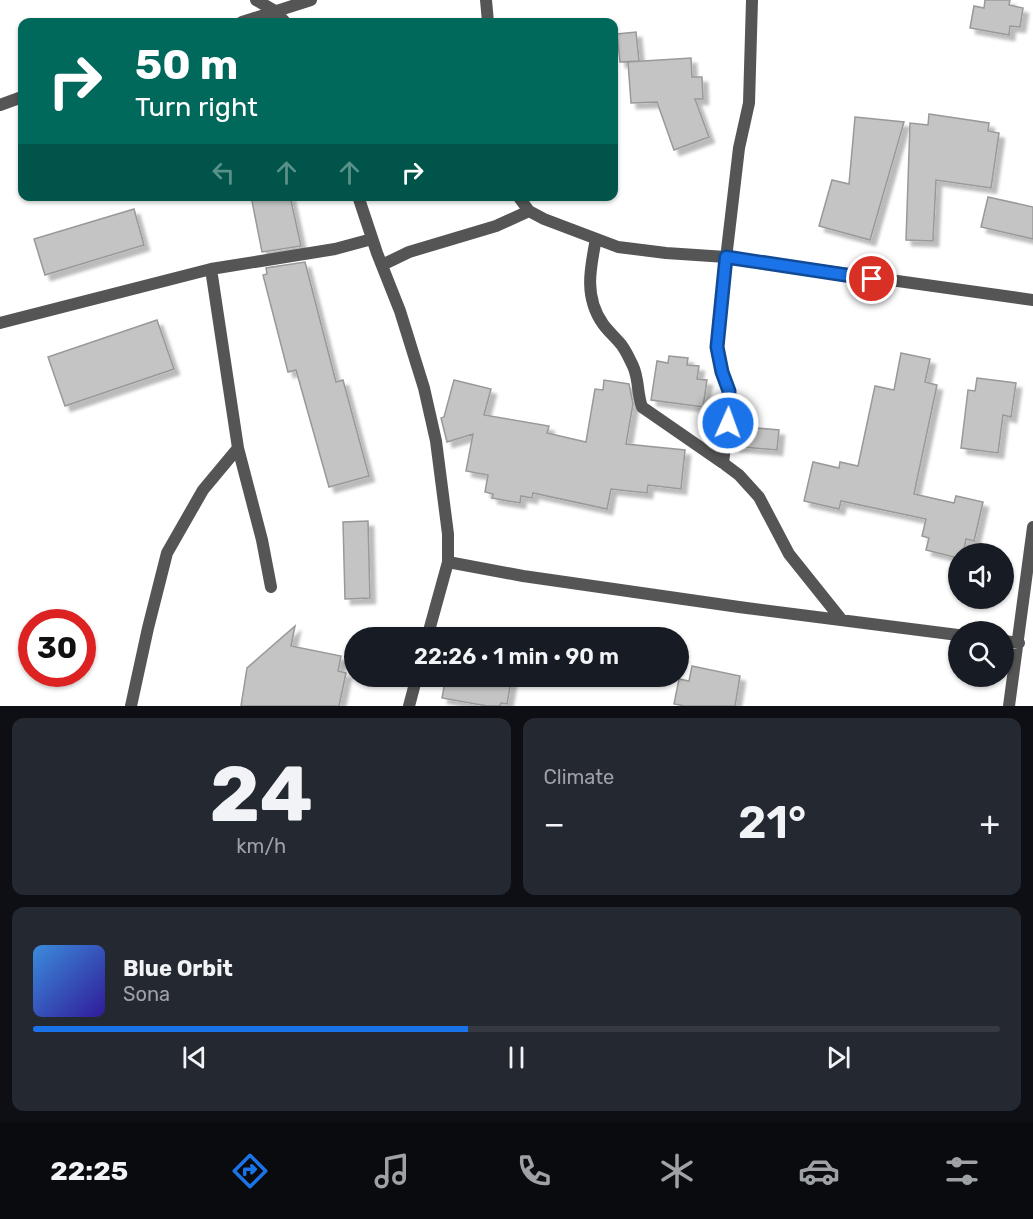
<!DOCTYPE html>
<meta charset="utf-8">
<style>
body{margin:0;font-family:Rubik,sans-serif;background:#242831;color:#f1f3f6;height:100vh;display:flex;flex-direction:column;font-size:22px;white-space:nowrap}
*{box-sizing:border-box;margin:0}
p{font-size:20px;color:#9ea1a6}
.icon{flex:none;width:33px;height:33px;fill:none;stroke:currentColor;stroke-width:2;stroke-linecap:round;stroke-linejoin:round}
.map{position:relative;height:706px;overflow:hidden}
.drawer{display:flex;flex-direction:column;gap:12px;padding:12px;background:#0d0f14;flex:1}
.drawer>*{flex:none}
.top-card{position:absolute;left:18px;top:18px;width:600px;height:183px;border-radius:12px;box-shadow:0 2px 4px #0004;background:#00695c;color:#fff;overflow:hidden}
.fabs{position:absolute;left:948px;top:543px;display:grid;gap:12px}
.fabs a{display:grid;place-items:center;width:66px;height:66px;border-radius:50%;background:#171b24;box-shadow:0 2px 4px #0004;font-size:30px}
.speed{position:absolute;left:18px;top:609px;display:flex;gap:12px;font-size:30px;font-weight:700;text-align:center}
.speed>*{display:grid;place-content:center;width:78px;height:78px;border-radius:50%;background:#171b24;box-shadow:0 2px 4px #0004;line-height:1}
.speed .limit{border:9px solid #d22;background:#fff;color:#111}
.pin{position:absolute;display:grid;place-items:center;width:51px;height:51px;color:#fff;margin:-26px;border:3px solid #fff;border-radius:50%;box-shadow:0 2px 6px #0007}
.me{position:absolute;width:66px;margin:-33px;rotate:2deg;stroke-linejoin:round;filter:drop-shadow(0 0 4px #0008)}
.turn{display:flex;align-items:center;gap:21px;height:126px;padding:0 18px;font-size:27px}
.turn .icon{width:78px;height:78px;stroke-width:2.5}
.turn b{display:block;font-size:42px;line-height:51px}
.lanes{display:flex;align-items:center;height:57px;padding:0 18px;background:#0003;justify-content:center;gap:30px;direction:ltr}
.lanes .off{opacity:.35}
.big{font-size:45px;font-weight:600;line-height:1.1}
.drawer .widget{flex:1;display:flex;flex-direction:column;justify-content:center;gap:9px;min-width:0;padding:0 21px;border-radius:12px;background:#242831}
.drawer .dial{align-items:center;gap:0}
.dial b{font-size:78px;line-height:1}
.song{display:flex;align-items:center;gap:18px}
.cover{width:72px;height:72px;border-radius:9px;background:linear-gradient(135deg,hsl(210 70% 55%),hsl(250 70% 35%))}
.played{height:6px;border-radius:3px;background:linear-gradient(90deg,#1a73e8 45%,#363941 45%)}
.keys{display:flex;justify-content:space-around;direction:ltr}
.heat{display:flex;justify-content:space-between;align-items:center;font-size:33px;direction:ltr}
.drawer .tiles{flex:1;display:grid;gap:12px;grid-template-columns:1fr 1fr}
.widget:last-child{grid-column:span 2}
.trip{position:absolute;left:344px;top:627px;width:345px;height:60px;border-radius:30px;background:#171b24;box-shadow:0 2px 4px #0004;font-weight:600;line-height:60px;text-align:center}
.tab-bar{display:flex;height:96px;justify-content:space-around;align-items:center;background:#090b0e;color:#9ea1a6}
.tab-bar .icon{width:42px;height:42px}
.tab-bar .selected{color:#1a73e8}
.tab-bar b{font-size:27px;color:#f1f3f6}
.map>svg:first-child{display:block}
.building{fill:#c4c4c4;stroke:#999;stroke-width:1.5;filter:url(#shadow)}
.lines{fill:none;stroke-linecap:round;stroke-linejoin:round}
.minor{stroke:#555;stroke-width:12}
.route-casing{stroke:#114b97;stroke-width:15}
.route{stroke:#1a73e8;stroke-width:10}
</style>
<div class="map">
<svg width="1033" height="706" viewBox="0 0 1033 706">
<defs>
<filter id="shadow"><feDropShadow dx="5.5" dy="5.5" stdDeviation="1.5" flood-color="#0004"/></filter>
</defs>
<rect width="100%" height="100%" fill="#fff"/>
<path class="building" d="M985 0H1010L1009 5 1023 8 1020 27 1010 26 1009 35 970 28 974 6 984 8Z
M636 32 639 61 620 62 617 34Z
M691 58 692 77H702L703 99H695L709 137 674 150 657 102 631 103 628 62Z
M929 114 989 123 988 131 999 133 991 188 936 180 933 241 906 240 910 123 928 125Z
M855 117 904 122 870 240 819 226 832 180 849 184Z
M251 196H290L301 246 262 252Z
M988 197 1033 207V239L981 227Z
M134 209 144 245 45 275 34 239Z
M305 262 336 382 343 380 369 476 329 487 296 370 288 372 263 275 267 274 266 268Z
M157 320 174 369 65 406 48 357Z
M901 353 930 359 925 382 937 385 914 494 954 503 956 496 983 502 974 541 966 539 963 554H958V558L926 550 929 538 922 536 926 519 841 501 839 509 804 501 813 462 839 468 840 462 858 466 875 386 894 390Z
M669 356 688 358 687 365 699 366 697 379 707 380 703 407 651 400 657 361 668 363Z
M977 378 1016 383 1011 417 1003 415 998 453 961 448 968 390 975 391Z
M454 380 491 389 484 415 549 426 547 433 586 442 595 389 603 390 604 380 629 384 633 404 626 444 685 450 681 489 648 485 647 493 611 489 607 509 533 493 532 498 521 496 520 503 492 498 493 494 485 492 488 475 466 471 473 434 447 442 441 418 444 417Z
M736 426 779 430 777 450 733 446Z
M368 521 370 598 345 599 343 522Z
M295 626 291 646 341 656 338 671 346 673 339 706H241L247 668Z
M692 666 740 676 735 706H685L674 704 679 679 689 681Z
M446 676H512L507 704 501 703 500 706H487L442 698Z"/>
<g class="lines">
<path class="minor" d="M256 0 275 11 285 22
M486 0 488 22
M242 22 311 0
M0 105 22 97
M358 196 377 253 400 311 424 388 436 441 448 534V562L427 638
M518 196 529 211 544 219 618 247 666 253 726 257 1033 300
M596 239C590 269 584 297 603 324 608 331 614 336 619 342 625 348 629 358 633 366 639 379 637 393 642 407L723 463 739 475 759 497 789 554 841 619
M382 265 409 252 496 226 529 211
M211 269 238 448 262 540 271 587
M0 323 211 269 335 249 372 239
M723 463 730 405 729 391 722 372 717 347 719 318 739 148 749 103 752 0
M448 562 523 576 739 607 958 635
M1004 641 1019 643
M131 706 148 628 167 553 203 490 238 448
M409 706 417 676
M1009 706 1033 527"/>
</g>
<g class="lines">
<defs>
<path id="route" d="M728 423 729 391 722 372 717 347 726 257 872 279"/>
</defs>
<use href="#route" class="route-casing"/>
<use href="#route" class="route"/>
</g>
</svg>
<div class="fabs">
<a><svg class="icon" aria-label="sound" viewBox="0 0 24 24"><path d="M4 9h4l5-4v14l-5-4H4zM17 9q2 3 0 6"/></svg></a>
<a><svg class="icon" aria-label="search" viewBox="0 0 24 24"><circle cx="10" cy="10" r="6"/><path d="M15 15l6 6"/></svg></a>
</div>
<div class="speed"><div class="limit">30</div></div>
<div class="pin" style="left:872px;top:279px;background:#d93025"><svg class="icon" aria-label="arrive" viewBox="0 0 24 24"><path d="M6 21V4h12l-3 4 3 4H6"/></svg></div>
<svg class="me" style="left:728px;top:423px" viewBox="-20 -20 40 40"><circle r="17" fill="#1a73e8" stroke="#fff" stroke-width="3"/><path d="M0-11L8 9 0 5-8 9z" fill="#fff"/></svg>
<div class="trip">22:26 · 1 min · 90 m</div>
<div class="top-card">
<div class="turn"><svg class="icon" aria-label="right" viewBox="0 0 24 24"><path d="M7 20v-9h11M14 6l5 5-5 5"/></svg><div><b>50 m</b>Turn right</div></div>
<div class="lanes"><svg class="icon off" aria-label="left" viewBox="0 0 24 24"><path d="M17 20v-9H6M10 6l-5 5 5 5"/></svg><svg class="icon off" aria-label="ahead" viewBox="0 0 24 24"><path d="M12 20V5M6 11l6-6 6 6"/></svg><svg class="icon off" aria-label="ahead" viewBox="0 0 24 24"><path d="M12 20V5M6 11l6-6 6 6"/></svg><svg class="icon" aria-label="right" viewBox="0 0 24 24"><path d="M7 20v-9h11M14 6l5 5-5 5"/></svg></div>
</div>
</div>
<section class="drawer">
<div class="tiles">
<div class="widget dial"><b>24</b><p>km/h</p></div>
<div class="widget"><p>Climate</p>
<div class="heat"><a>−</a><b class="big">21°</b><a>+</a></div>
</div>
<div class="widget">
<div class="song"><i class="cover"></i><div><b>Blue Orbit</b><p>Sona</p></div></div>
<div class="played"></div>
<div class="keys"><svg class="icon" aria-label="previous" viewBox="0 0 24 24"><path d="M18 5L8 12l10 7zM5 5v14"/></svg><svg class="icon" aria-label="pause" viewBox="0 0 24 24"><path d="M8 5v14M16 5v14"/></svg><svg class="icon" aria-label="next" viewBox="0 0 24 24"><path d="M6 5l10 7-10 7zM19 5v14"/></svg></div>
</div>
</div>
</section>
<nav class="tab-bar">
<b>22:25</b>
<svg class="icon selected" aria-label="directions" viewBox="0 0 24 24"><path d="M12 3l9 9-9 9-9-9zM9 14v-3h6M13 9l2 2-2 2"/></svg>
<svg class="icon" aria-label="music" viewBox="0 0 24 24"><path d="M9 18V5l10-2v13"/><circle cx="6" cy="18" r="3"/><circle cx="16" cy="16" r="3"/></svg>
<svg class="icon" aria-label="phone" viewBox="0 0 24 24"><path d="M5 4h4l2 5-3 2q2 4 5 5l2-3 5 2v4C11 20 4 13 5 4z"/></svg>
<svg class="icon" aria-label="climate" viewBox="0 0 24 24"><path d="M12 3v18M4 7l16 10M4 17L20 7"/></svg>
<svg class="icon" aria-label="car" viewBox="0 0 24 24"><path d="M5 17H2v-5l4-1 3-4h7l3 4 3 1v5h-3M9 17h6M6 11h13"/><circle cx="7" cy="17" r="2"/><circle cx="17" cy="17" r="2"/></svg>
<svg class="icon" aria-label="filters" viewBox="0 0 24 24"><path d="M4 7h16M4 17h16"/><circle cx="9" cy="7" r="2"/><circle cx="15" cy="17" r="2"/></svg>
</nav>
